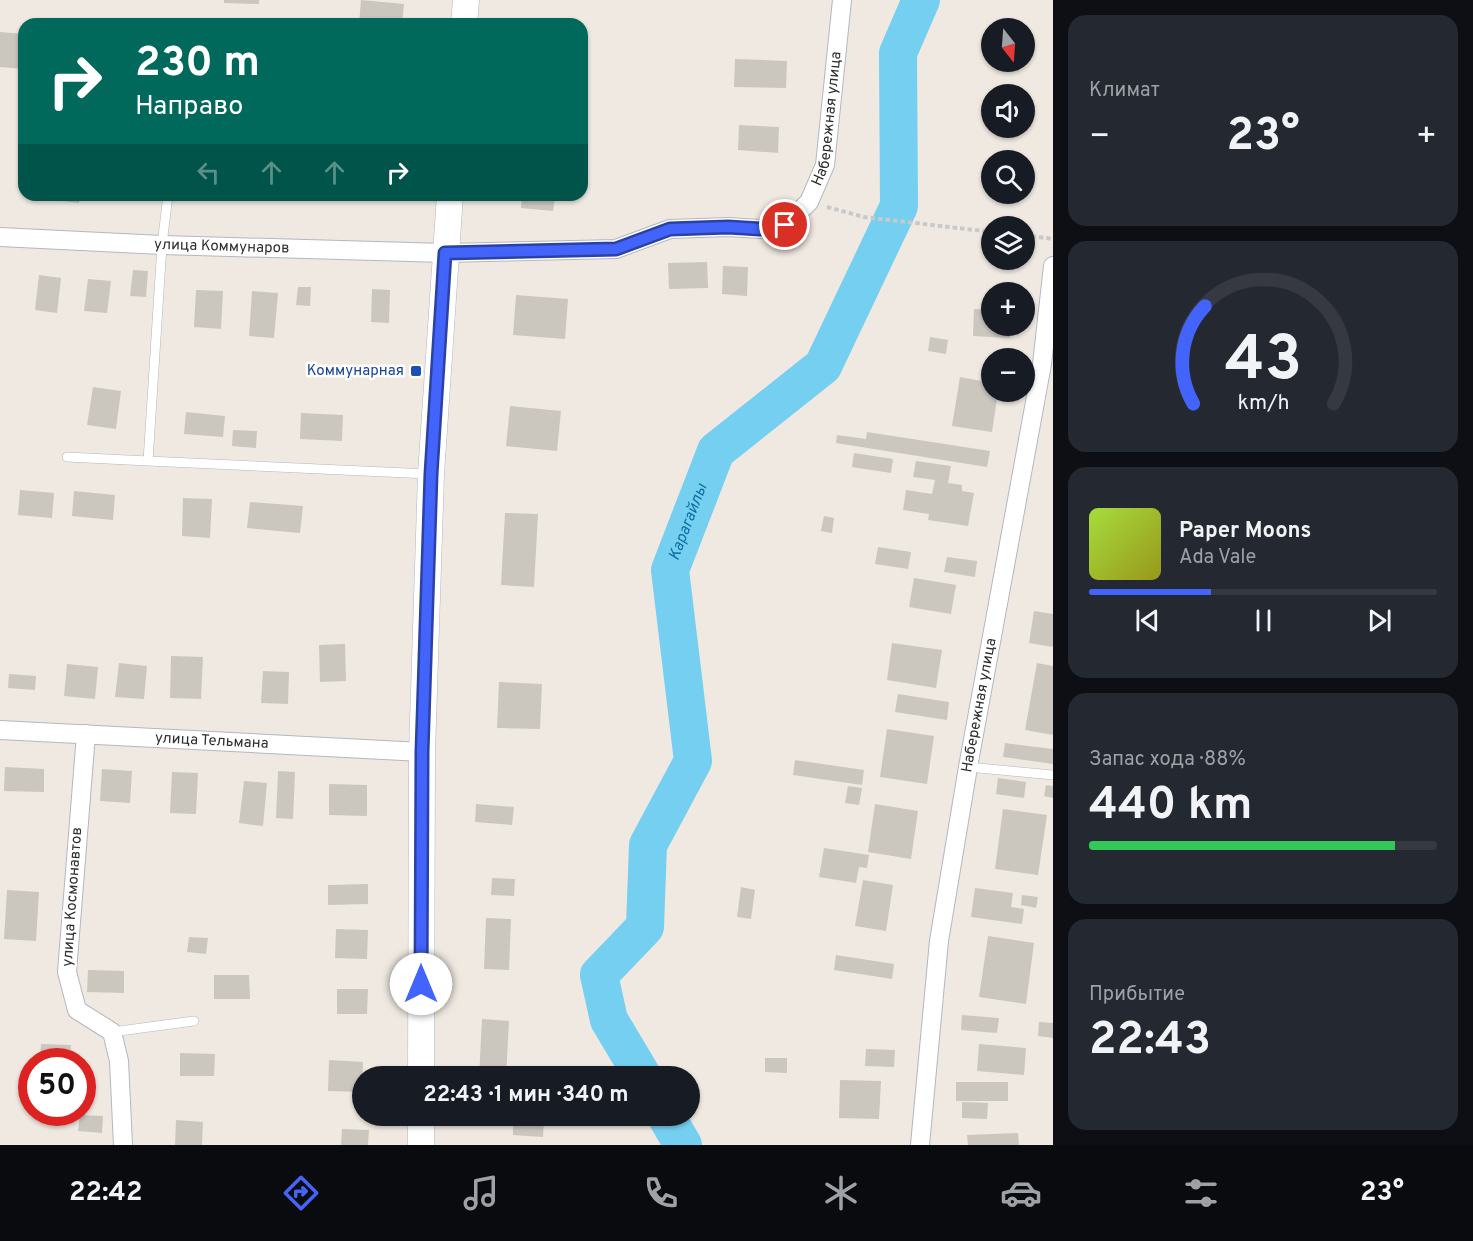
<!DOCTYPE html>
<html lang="ru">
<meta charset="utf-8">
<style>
body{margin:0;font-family:Overpass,sans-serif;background:#242831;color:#f1f3f6;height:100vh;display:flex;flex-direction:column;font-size:22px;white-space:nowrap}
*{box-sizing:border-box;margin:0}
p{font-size:20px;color:#9ea1a6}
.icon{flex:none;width:33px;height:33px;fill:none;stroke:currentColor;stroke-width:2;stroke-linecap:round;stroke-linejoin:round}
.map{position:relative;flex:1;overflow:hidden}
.side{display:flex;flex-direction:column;gap:15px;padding:15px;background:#0d0f14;width:420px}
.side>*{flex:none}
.hud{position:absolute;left:18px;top:18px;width:570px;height:183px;border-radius:18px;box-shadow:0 2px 4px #0004;background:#00695c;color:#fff;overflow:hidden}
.needle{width:39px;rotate:163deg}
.fabs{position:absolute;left:981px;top:18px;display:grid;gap:12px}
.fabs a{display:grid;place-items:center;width:54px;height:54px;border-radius:50%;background:#171b24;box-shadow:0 2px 4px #0004;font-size:30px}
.speed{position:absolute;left:18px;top:1048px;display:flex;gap:12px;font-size:30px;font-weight:700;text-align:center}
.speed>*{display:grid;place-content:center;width:78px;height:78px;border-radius:50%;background:#171b24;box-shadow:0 2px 4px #0004;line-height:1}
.speed .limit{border:9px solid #d22;background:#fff;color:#111}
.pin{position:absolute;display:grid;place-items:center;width:51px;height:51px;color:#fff;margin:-26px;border:3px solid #fff;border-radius:50%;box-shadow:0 2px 6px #0007}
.me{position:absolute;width:66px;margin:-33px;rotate:0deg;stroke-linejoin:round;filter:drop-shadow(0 0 4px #0008)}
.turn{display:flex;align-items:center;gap:21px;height:126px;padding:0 18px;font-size:27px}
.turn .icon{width:78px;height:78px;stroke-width:2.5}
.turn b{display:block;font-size:42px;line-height:51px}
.lanes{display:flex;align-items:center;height:57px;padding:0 18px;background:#0003;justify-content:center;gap:30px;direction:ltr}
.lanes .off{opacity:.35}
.big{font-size:45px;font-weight:700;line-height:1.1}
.side .widget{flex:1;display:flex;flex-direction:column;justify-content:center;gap:9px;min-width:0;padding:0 21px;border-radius:18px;background:#242831}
.side .dial{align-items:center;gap:0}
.dial svg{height:156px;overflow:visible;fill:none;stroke:#363941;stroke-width:7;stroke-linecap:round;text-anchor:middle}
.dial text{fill:#f1f3f6;stroke:none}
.song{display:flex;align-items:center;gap:18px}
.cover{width:72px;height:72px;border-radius:9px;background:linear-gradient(135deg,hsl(80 70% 55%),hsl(60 70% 35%))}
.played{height:6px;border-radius:3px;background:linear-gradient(90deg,#4264fb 35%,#363941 35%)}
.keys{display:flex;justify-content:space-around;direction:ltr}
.heat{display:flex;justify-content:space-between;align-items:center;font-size:33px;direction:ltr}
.charge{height:9px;border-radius:4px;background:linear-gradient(90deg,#34c759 88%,#363941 0)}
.trip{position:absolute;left:352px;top:1066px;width:348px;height:60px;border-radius:30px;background:#171b24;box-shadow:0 2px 4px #0004;font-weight:700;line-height:60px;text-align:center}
.tab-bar{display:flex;height:96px;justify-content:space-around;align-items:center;background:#090b0e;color:#9ea1a6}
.tab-bar .icon{width:42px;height:42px}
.tab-bar .active{color:#4264fb}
.tab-bar b{font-size:27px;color:#f1f3f6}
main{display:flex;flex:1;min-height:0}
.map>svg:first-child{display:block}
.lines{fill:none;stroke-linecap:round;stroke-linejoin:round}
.river{stroke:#75cff0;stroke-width:38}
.building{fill:#cbc7bf}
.service-casing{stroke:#b4b7c1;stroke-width:10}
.minor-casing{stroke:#b4b7c1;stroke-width:20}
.secondary-casing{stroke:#b4b7c1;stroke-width:27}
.path{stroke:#c9c9c9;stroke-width:4;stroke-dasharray:4.5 3;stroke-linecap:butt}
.service{stroke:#fff;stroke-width:9}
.minor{stroke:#fff;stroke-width:18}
.secondary{stroke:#fff;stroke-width:26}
.route-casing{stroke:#2b41a3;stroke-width:15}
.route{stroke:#4264fb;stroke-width:10}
.transit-dot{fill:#1a4fb4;stroke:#fff;stroke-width:2}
.labels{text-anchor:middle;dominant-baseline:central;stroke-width:5;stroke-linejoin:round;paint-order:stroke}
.street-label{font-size:15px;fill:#2e2e2e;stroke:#fff}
.transit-label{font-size:15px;fill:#164399;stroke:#fff;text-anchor:end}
.water-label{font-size:16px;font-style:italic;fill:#0d6fa3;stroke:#fff}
</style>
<main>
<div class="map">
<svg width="1053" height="1145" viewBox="0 0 1053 1145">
<rect width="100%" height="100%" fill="#efe9e1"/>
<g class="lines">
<g class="river">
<path id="s1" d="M643 1077 609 1020 599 975 645 927 648 845 693 761 670 570 716 451 823 366 899 206 898 53 921 0"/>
<path d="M666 1116 683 1145"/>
</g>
</g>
<path class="building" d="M224 0H259V4L224 3Z
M361 0 404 4 402 24H359Z
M0 32 24 34V69L0 67Z
M735 59 787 61 786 88 734 87Z
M739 125 779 127 778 153 738 150Z
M46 195H80L79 203 45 199Z
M522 195H555L553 211 521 208Z
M707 262 708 288 669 289 668 263Z
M723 266 748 267 747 296 722 294Z
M133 270 148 271 146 297 130 296Z
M39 275 61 278 57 313 35 310Z
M88 279 111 281 107 313 84 311Z
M298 287H311L310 306 296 305Z
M372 289 390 290 389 323 371 322Z
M196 290 223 291 221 329 194 327Z
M252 291 278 293 274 338 249 336Z
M516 295 568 299 565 339 513 335Z
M974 309 992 310V326H1010V338L973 336Z
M930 337 948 340 946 354 928 351Z
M960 377 992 383V392H998L992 432 952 426Z
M93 387 121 391 116 429 87 425Z
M510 406 561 411 557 451 506 446Z
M186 412 225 416 223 437 184 434Z
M301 413 343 415 342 441 300 439Z
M233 430 257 431 256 448 232 446Z
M867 432 990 451 987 467 836 443 837 435 866 439Z
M854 453 893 459 891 473 852 467Z
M916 461 951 466 948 483 962 485V491L974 493 968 526 928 520 929 514 903 510 906 490 932 494 935 480 913 477Z
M20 490 54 493 52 518 18 515Z
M74 491 115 495 113 520 72 516Z
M183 498 212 499 210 538 182 536Z
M250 502 303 506 300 533 247 528Z
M505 513 538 514 534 587 501 585Z
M824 516 834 518 832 533 821 531Z
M878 547 911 552 908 569 875 564Z
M947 557 977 561 975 577 944 572Z
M914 578 956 585 951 614 909 607Z
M1034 611 1053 614V647L1029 643Z
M892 643 942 650 936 688 887 680Z
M345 644 346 681 320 682 319 645Z
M171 656 203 657 201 699 170 698Z
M119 663 147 666 144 699 115 697Z
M1037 663 1053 666V735L1025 730Z
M67 664 98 667 95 699 64 696Z
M263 671 289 672 288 704 261 703Z
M9 674 36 676 35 690 8 688Z
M499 682 542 684 540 729 497 728Z
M898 694 949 702 947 720 895 712Z
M887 729 934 736 927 784 880 777Z
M1005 743 1053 749V764L1003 757Z
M795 760 864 770 862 785 793 775Z
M5 767 44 769V792L4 791Z
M102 769 132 771 130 803 100 801Z
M278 771 295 772 293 819 276 818Z
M172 772 198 773 196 814 170 813Z
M998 778 1026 782 1024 798 996 794Z
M244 781 267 783 263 826 239 823Z
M329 784 367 785V816L329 815Z
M1046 785 1053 786V798L1044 796Z
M848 786 862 788 859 805 845 803Z
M476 804 514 807 512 825 475 822Z
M875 804 918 811 911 859 868 852Z
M1003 809 1047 815 1038 875 995 869Z
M824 848 869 855 867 868 859 867 856 883 819 877Z
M492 878 515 879 514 896 491 895Z
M863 880 893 885 886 931 855 926Z
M368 884V904L328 905V885Z
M741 887 755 890 751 919 737 917Z
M975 888 1013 893 1011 907 1024 909 1022 924 971 917Z
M7 890 39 892 36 941 4 939Z
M1022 895 1038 897 1036 908 1021 905Z
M486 918 511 919 509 970 484 969Z
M336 929 368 930 367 959 335 958Z
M988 936 1034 943 1026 1004 979 997Z
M189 937 208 938 206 954 187 952Z
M836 955 894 964 892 979 834 970Z
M88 970 124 971V993L87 992Z
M214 975H249L250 999H214Z
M337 989H368L367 1014H337Z
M962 1015 999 1018 997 1033 961 1030Z
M482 1019 509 1021 506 1077H479Z
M1039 1022 1053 1023V1038L1038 1036Z
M41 1044 71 1045 70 1062H40Z
M979 1044 1026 1048 1024 1075 977 1071Z
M866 1049 895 1050 894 1067 865 1066Z
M180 1053 215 1054 214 1076H180Z
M765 1058H787V1073L765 1072Z
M329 1060 363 1062 362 1092 328 1091Z
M840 1080 881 1081 879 1119 839 1118Z
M956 1082H1008V1101H956Z
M962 1102 988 1103 987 1119 962 1118Z
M80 1115 103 1116 102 1133 78 1131Z
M513 1119 544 1120 543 1137 513 1135Z
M176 1120 203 1122 202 1145H175Z
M342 1129 369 1130 368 1145H341Z
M1018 1133 1019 1145H968L967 1135Z"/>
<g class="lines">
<defs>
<path id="service" d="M168 195 162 245 148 461 429 474
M67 457 148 461
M968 767 1053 775
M112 1032 194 1021"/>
<g id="minor">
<path id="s2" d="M0 237 162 245 445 253 616 249 670 229 728 227 760 229 785 225 809 202 825 165 842 0"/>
<path id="s3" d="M0 730 422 752"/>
<path d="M86 734 67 972 77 1010 112 1032 119 1061 123 1145"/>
<path id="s4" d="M920 1145 939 941 968 767 1042 364 1053 266"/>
</g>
<path id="secondary" d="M464 24 466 0
M421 1077 422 752 431 474 450 195
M421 1145V1116"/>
</defs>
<use href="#service" class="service-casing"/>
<use href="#minor" class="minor-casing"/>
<use href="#secondary" class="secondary-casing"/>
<path class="path" d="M827 207 864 217 992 232
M1024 235 1053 239"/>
<use href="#service" class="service"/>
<use href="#minor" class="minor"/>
<use href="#secondary" class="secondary"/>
</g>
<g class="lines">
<defs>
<path id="route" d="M421 984 422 752 431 474 445 253 616 249 670 229 728 227 760 229 785 225"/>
</defs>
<use href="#route" class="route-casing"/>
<use href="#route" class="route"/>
</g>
<rect class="transit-dot" x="410" y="365" width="12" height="12" rx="3"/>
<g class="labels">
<g class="street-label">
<text stroke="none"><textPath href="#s2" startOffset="909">Набережная улица</textPath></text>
<text stroke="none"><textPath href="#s2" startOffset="222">улица Коммунаров</textPath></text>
<text stroke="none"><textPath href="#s4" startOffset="444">Набережная улица</textPath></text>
<text stroke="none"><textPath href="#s3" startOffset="212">улица Тельмана</textPath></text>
<text transform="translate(73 897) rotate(-86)">улица Космонавтов</text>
</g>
<g class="transit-label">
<text x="404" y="371">Коммунарная</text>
</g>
<g class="water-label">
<text stroke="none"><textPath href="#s1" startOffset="600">Карагайлы</textPath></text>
</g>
</g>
</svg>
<div class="fabs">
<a><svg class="needle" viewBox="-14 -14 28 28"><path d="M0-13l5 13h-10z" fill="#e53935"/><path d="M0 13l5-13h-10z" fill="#9ea1a6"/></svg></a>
<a><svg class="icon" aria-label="sound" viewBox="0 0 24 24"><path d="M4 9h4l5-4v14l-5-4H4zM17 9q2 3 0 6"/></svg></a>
<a><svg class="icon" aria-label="search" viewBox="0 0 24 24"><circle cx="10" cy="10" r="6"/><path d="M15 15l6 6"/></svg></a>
<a><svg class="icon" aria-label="layers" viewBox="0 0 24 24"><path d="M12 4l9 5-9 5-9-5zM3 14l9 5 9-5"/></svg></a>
<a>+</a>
<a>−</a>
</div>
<div class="speed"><div class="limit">50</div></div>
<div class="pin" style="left:785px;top:225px;background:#d93025"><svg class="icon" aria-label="arrive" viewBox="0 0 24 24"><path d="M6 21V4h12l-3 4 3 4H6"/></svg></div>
<svg class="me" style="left:421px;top:984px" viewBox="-20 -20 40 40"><circle r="19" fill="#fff"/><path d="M0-13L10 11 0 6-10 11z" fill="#4264fb"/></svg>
<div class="trip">22:43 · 1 мин · 340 m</div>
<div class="hud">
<div class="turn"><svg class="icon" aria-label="right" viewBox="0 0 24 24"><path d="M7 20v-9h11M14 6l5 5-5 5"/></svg><div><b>230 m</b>Направо</div></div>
<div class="lanes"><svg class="icon off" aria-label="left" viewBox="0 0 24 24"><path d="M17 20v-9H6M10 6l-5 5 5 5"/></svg><svg class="icon off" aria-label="ahead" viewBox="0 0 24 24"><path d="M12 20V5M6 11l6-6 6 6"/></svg><svg class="icon off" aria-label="ahead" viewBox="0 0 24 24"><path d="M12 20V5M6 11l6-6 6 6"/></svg><svg class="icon" aria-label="right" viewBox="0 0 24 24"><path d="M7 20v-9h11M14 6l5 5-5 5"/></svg></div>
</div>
</div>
<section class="side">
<div class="widget"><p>Климат</p>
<div class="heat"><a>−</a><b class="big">23°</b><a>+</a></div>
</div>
<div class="widget dial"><svg viewBox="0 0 100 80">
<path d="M14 69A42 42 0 1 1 86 69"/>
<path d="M14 69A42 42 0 0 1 20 19" stroke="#4264fb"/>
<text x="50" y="56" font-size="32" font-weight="700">43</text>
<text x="50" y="72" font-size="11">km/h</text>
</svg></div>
<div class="widget">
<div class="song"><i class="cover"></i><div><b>Paper Moons</b><p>Ada Vale</p></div></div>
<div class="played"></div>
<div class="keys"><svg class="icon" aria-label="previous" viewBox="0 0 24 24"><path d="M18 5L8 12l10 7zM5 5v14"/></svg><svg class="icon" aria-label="pause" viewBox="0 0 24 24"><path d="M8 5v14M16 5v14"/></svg><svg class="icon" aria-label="next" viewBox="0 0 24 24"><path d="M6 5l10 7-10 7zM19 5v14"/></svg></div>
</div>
<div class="widget"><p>Запас хода · 88%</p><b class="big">440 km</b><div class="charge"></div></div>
<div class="widget"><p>Прибытие</p><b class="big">22:43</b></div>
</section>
</main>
<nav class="tab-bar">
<b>22:42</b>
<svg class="icon active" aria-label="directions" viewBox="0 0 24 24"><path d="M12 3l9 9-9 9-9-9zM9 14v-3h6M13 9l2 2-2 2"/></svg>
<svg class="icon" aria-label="music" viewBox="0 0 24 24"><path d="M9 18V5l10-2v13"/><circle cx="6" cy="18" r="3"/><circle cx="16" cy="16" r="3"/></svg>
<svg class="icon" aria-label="phone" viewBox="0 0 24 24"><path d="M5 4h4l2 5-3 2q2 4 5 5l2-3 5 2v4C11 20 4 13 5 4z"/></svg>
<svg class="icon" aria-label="climate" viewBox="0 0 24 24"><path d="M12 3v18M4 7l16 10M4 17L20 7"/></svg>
<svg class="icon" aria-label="car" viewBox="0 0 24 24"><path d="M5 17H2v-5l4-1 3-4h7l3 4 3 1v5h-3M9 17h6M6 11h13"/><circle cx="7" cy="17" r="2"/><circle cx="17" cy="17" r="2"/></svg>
<svg class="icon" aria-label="filters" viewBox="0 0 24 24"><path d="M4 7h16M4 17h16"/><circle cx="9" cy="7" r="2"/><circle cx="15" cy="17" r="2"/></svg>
<b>23°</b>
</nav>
